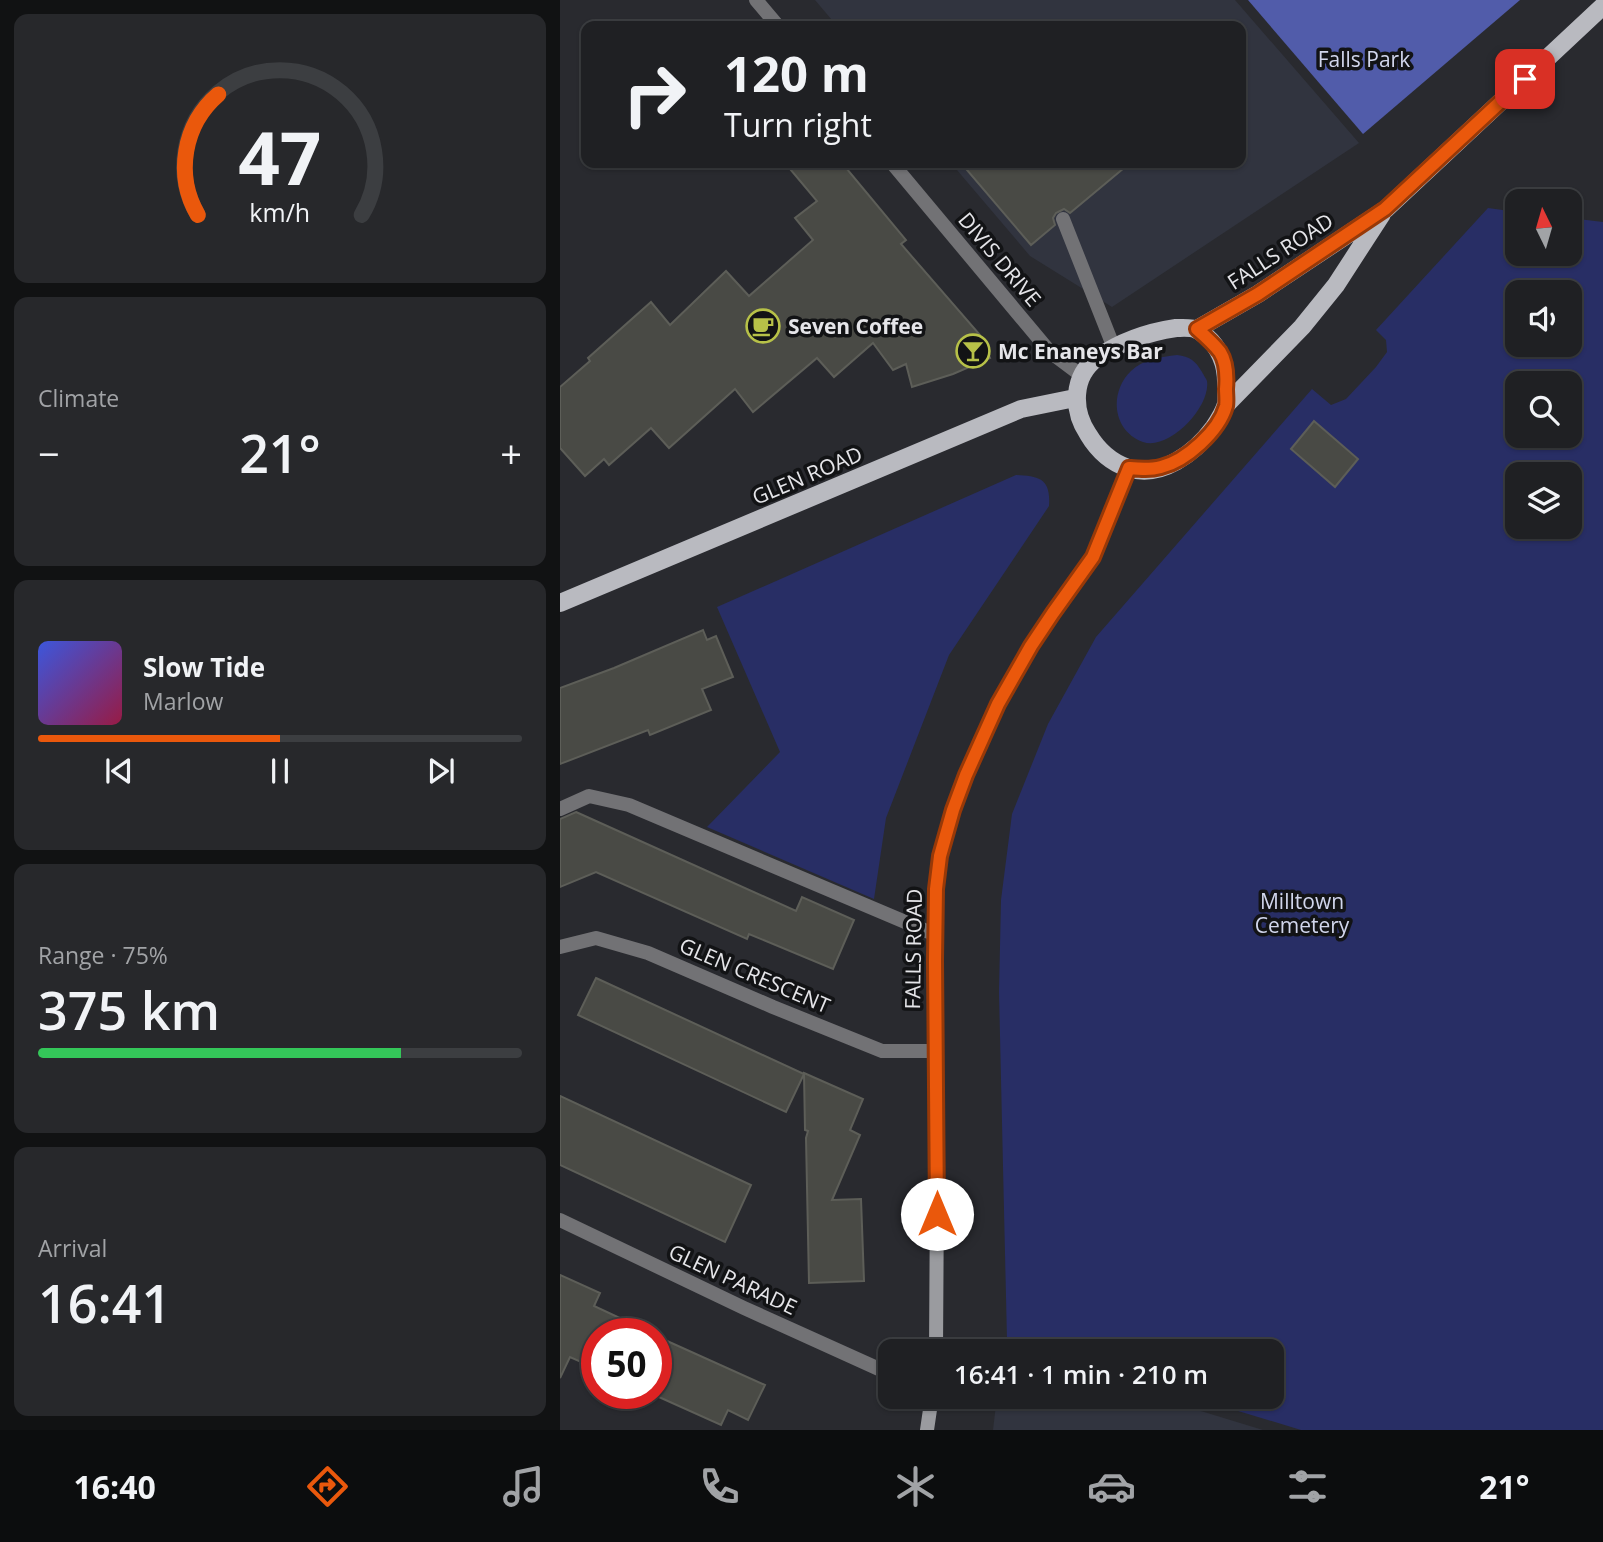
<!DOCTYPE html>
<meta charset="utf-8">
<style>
body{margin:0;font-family:"Open Sans",sans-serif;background:#27282b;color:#f1f3f6;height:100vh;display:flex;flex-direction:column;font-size:26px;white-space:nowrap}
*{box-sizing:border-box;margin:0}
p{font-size:23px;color:#a1a3a6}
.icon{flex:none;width:38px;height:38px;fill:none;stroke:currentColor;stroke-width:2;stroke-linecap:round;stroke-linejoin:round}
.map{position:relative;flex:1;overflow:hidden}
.drawer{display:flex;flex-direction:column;gap:14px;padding:14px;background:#111213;width:560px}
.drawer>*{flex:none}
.top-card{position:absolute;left:21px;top:21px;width:665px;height:147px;border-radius:14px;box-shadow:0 2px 5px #0004,0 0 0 2px #3c3e41;background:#1f2023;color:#f1f3f6;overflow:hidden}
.needle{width:46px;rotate:355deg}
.controls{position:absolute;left:945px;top:189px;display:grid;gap:14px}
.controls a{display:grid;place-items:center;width:77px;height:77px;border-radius:14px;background:#1f2023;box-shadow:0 2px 5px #0004,0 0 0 2px #3c3e41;font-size:35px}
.speed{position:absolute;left:21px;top:1318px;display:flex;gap:14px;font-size:35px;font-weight:700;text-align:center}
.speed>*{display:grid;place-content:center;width:91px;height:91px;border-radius:50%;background:#1f2023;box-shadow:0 2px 5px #0004,0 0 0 2px #3c3e41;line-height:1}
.speed .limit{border:10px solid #d22;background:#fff;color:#111}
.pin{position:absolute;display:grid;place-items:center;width:60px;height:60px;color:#fff;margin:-30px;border-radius:14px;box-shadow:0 4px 10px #0006}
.me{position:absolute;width:77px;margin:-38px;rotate:0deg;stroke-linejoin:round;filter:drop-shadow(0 0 5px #0008)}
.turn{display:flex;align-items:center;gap:24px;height:147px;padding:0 28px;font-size:32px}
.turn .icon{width:91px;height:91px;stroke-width:2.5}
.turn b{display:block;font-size:49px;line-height:60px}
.big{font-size:52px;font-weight:600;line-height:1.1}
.drawer .tile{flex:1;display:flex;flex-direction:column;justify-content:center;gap:10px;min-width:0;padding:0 24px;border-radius:14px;background:#27282b}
.drawer .dial{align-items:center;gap:0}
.dial svg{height:182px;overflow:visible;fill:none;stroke:#3c3e41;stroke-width:7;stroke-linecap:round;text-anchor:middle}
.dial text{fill:#f1f3f6;stroke:none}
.song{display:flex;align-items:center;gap:21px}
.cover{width:84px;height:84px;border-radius:10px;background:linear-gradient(135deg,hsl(230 70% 55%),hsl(340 70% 35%))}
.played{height:7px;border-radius:4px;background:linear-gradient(90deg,#ea580c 50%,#3c3e41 50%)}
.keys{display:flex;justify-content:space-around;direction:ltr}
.heat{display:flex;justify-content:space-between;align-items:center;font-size:38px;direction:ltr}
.charge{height:10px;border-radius:5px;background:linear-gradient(90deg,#34c759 75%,#3c3e41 0)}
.trip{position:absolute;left:318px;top:1339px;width:406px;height:70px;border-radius:14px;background:#1f2023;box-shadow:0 2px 5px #0004,0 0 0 2px #3c3e41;font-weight:600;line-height:70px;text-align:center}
.dock{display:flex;height:112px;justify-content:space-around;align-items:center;background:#0c0d0e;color:#a1a3a6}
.dock .icon{width:49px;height:49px}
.dock .on{color:#ea580c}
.dock b{font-size:32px;color:#f1f3f6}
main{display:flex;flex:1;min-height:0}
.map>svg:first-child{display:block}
.built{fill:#31343f}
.green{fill:#282e65;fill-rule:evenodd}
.forest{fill:#515caa}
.building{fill:#494a45;stroke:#5d5e58;stroke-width:2}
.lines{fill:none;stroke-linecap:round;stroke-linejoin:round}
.lane{stroke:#727275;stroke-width:14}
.street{stroke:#727275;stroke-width:14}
.secondary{stroke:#9a9b9f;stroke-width:14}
.primary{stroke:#b9bac0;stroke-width:18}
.route-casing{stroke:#983908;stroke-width:18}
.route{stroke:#ea580c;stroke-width:12}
.labels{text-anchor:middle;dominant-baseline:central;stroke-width:7;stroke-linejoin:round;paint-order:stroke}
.park-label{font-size:21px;fill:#d1d6ec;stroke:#121315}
.street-label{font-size:21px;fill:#e5e5e9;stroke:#121315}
.poi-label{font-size:21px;font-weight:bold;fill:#e5e5e9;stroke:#121315;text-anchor:start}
</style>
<main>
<section class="drawer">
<div class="tile dial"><svg viewBox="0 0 100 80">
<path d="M14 69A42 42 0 1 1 86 69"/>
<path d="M14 69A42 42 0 0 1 23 16" stroke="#ea580c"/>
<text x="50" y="56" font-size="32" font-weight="700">47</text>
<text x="50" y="72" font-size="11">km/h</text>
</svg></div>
<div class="tile"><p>Climate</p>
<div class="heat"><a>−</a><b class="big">21°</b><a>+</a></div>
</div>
<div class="tile">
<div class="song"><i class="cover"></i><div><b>Slow Tide</b><p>Marlow</p></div></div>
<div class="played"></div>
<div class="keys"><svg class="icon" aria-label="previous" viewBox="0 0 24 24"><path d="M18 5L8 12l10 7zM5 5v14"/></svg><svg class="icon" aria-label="pause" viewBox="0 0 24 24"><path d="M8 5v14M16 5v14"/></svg><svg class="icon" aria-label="next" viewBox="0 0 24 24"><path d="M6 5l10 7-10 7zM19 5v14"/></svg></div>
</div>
<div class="tile"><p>Range · 75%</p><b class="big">375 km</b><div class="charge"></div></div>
<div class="tile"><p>Arrival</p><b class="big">16:41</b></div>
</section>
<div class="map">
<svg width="1043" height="1430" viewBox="0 0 1043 1430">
<rect width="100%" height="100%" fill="#292a2f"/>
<path class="built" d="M255 0H675L799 143 552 307 470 256 391 163H681V26H277Z
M437 1396 595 1397 703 1430H433Z"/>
<path class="green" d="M928 208 957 212V254H1010V218L1043 222V1430H741L632 1397 712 1396V1351H484L447 1340 439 992 441 900 452 814 488 724 536 637 752 389 771 405 786 399 816 367 827 352 826 340 816 330ZM957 292H1010V345H957ZM957 383H1010V436H957ZM957 474H1010V527H957Z
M617 355C630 357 635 360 642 372 643 374 647 380 647 381 651 407 609 451 583 442 552 431 549 392 571 371 583 359 601 357 617 355Z
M456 475C480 476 491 479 489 506L389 655 326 818 314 899 147 827 220 752 157 607Z"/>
<path class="forest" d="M688 0H960L803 134Z"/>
<path class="building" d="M225 163H282L346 240 341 244 420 335 430 358 393 374 352 387 346 364 333 370 313 343 274 377 257 358 193 412 175 389 109 448 91 428 49 465 44 459 25 476 0 448V387L30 361 28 358 91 302 110 325 166 271 189 296 253 240 235 218 257 201Z
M401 163H570L510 213 504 209 496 213 493 218 495 225 471 245Z
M754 421 798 459 775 487 731 449Z
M143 630 147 640 156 636 173 677 142 689 151 710 90 735 88 730 0 764V688L54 668Z
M16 812 236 911 242 897 294 920 273 969 189 934 187 939 36 872 0 887V819Z
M36 978 244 1074 226 1112 18 1015Z
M244 1073 303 1099 290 1130 300 1135 272 1200 301 1199 304 1281 249 1283 246 1138 248 1131 245 1130Z
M0 1096 191 1185 165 1242 0 1165Z
M0 1275 40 1293 34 1306 94 1334H37V1369L10 1357 0 1378Z
M96 1336 205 1385 188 1420 168 1410 161 1425 90 1393H96Z"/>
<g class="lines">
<path class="lane" d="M503 219 554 348
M0 809 29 796 69 805 376 935"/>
<path class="street" d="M196 0 218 26
M332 163 490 352 522 376
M0 947 36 938 88 953 213 1007 322 1051H375
M0 1220 184 1308 319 1369 331 1370"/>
<path class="secondary" d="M376 1351 377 1189 375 959 376 889 380 856 393 810 406 775 438 704 471 646 493 613 533 557 569 468
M367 1430 372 1396"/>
<path class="primary" d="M616 328C622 328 632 327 637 330 640 331 643 334 646 336 662 350 667 368 666 388 666 393 667 399 666 404 664 412 658 421 654 427 635 453 601 479 568 468 550 462 537 449 528 434 512 410 512 376 537 358 560 342 589 332 616 328Z
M637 329 698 294 826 209 1043 6
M666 405 742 327 776 285 822 214
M0 603 461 409 515 398"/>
</g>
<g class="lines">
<defs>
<path id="route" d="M377 1214 375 960 376 889 380 856 393 810 406 775 438 704 471 646 493 613 533 557 569 468C580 469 590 470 601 467 626 461 659 431 666 406 667 401 666 394 666 389 667 377 667 363 660 352 653 343 645 336 637 329L698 294 825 209 965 79"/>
</defs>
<use href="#route" class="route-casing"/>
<use href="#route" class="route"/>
</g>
<defs>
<symbol id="cafe-ring" viewBox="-11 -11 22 22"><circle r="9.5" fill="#121315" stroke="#b7c148" stroke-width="1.5"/><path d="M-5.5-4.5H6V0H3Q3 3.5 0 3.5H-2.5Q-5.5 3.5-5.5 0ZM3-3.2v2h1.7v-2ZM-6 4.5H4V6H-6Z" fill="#b7c148"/></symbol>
<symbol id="bar-ring" viewBox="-11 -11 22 22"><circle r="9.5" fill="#121315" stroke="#b7c148" stroke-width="1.5"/><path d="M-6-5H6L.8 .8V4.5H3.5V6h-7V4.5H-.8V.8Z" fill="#b7c148"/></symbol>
</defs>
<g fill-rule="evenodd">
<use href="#cafe-ring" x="184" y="307" width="38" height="38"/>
<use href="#bar-ring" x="394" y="332" width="38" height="38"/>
</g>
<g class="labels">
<g class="park-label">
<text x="804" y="59">Falls Park</text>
<text x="742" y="901">Milltown<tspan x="742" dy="24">Cemetery</tspan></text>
</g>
<g class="street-label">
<text transform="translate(720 251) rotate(-33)">FALLS ROAD</text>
<text transform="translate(440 259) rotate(50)">DIVIS DRIVE</text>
<text transform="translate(247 475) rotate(-23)">GLEN ROAD</text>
<text transform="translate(353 949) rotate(-89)">FALLS ROAD</text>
<text transform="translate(195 975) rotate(23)">GLEN CRESCENT</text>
<text transform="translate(173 1279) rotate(25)">GLEN PARADE</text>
</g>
<g class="poi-label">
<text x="228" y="326">Seven Coffee</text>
<text x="438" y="351">Mc Enaneys Bar</text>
</g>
</g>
</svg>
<div class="controls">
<a><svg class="needle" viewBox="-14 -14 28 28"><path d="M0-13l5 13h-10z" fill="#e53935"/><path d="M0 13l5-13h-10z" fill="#a1a3a6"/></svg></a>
<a><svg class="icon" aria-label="sound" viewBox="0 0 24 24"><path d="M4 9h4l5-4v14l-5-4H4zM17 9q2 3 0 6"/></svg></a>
<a><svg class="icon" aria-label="search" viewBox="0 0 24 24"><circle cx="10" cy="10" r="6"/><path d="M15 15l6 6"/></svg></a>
<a><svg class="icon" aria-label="layers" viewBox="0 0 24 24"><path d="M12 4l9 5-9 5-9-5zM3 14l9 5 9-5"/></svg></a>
</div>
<div class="speed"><div class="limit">50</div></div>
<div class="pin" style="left:965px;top:79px;background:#d93025"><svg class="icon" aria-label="arrive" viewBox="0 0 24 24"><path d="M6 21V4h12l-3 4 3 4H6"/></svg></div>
<svg class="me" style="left:377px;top:1214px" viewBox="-20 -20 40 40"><circle r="19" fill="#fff"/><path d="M0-13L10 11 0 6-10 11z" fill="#ea580c"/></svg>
<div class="trip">16:41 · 1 min · 210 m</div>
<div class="top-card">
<div class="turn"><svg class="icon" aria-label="right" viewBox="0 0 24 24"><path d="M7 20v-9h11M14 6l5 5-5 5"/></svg><div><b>120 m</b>Turn right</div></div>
</div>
</div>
</main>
<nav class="dock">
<b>16:40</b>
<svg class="icon on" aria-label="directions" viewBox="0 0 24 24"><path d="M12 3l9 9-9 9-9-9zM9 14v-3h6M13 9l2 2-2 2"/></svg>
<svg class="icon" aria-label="music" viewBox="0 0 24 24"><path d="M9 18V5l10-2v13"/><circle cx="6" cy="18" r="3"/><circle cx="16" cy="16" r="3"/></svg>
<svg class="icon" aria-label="phone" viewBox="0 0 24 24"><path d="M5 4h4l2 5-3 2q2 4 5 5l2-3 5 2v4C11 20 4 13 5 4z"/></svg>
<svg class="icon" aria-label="climate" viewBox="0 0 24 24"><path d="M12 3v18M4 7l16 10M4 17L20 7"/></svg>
<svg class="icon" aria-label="car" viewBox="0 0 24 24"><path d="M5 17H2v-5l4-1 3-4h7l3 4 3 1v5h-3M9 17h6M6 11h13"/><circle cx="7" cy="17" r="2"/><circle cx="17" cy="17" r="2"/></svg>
<svg class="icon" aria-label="filters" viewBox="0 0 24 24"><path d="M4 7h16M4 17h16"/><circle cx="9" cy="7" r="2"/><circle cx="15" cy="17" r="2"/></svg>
<b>21°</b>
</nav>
